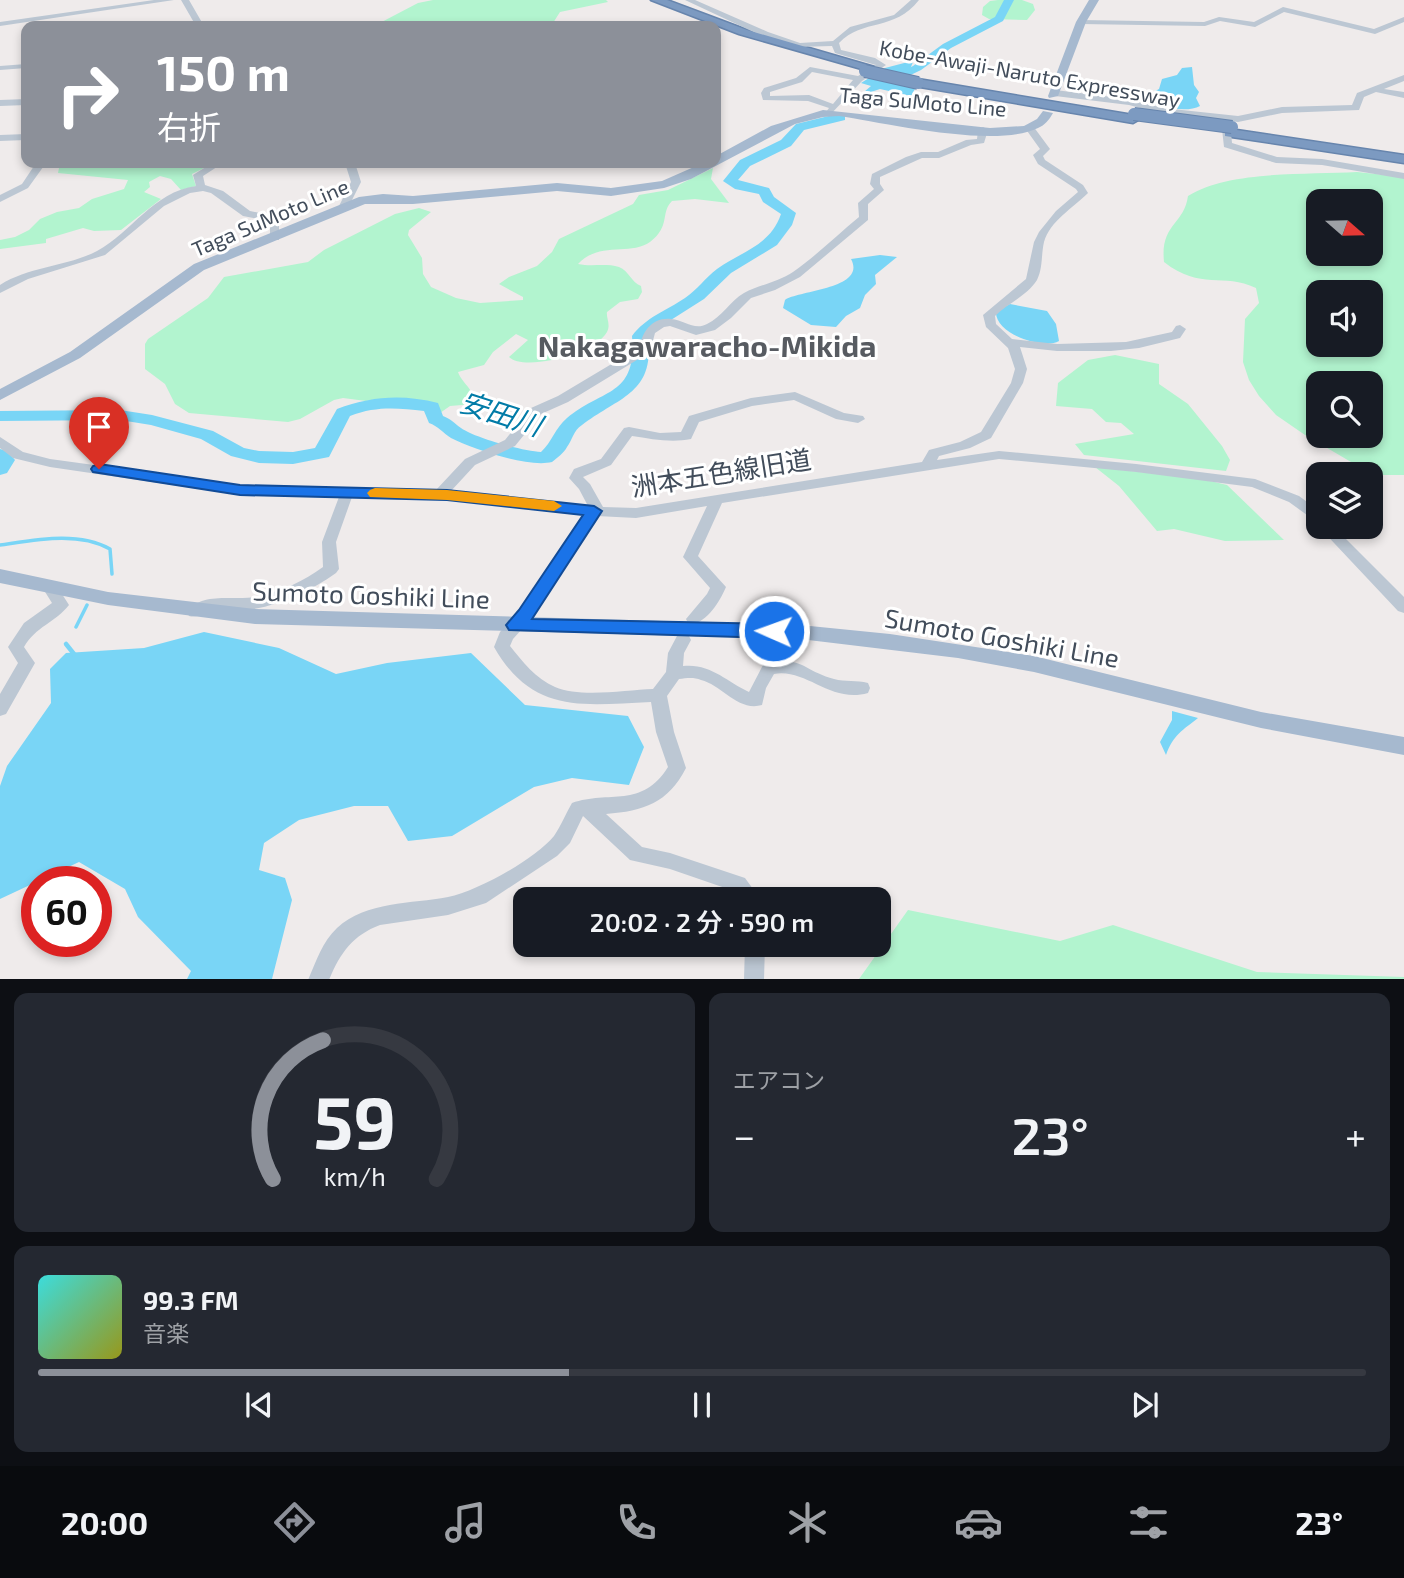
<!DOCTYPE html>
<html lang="ja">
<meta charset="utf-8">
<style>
body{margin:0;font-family:"Exo 2","Noto Sans JP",sans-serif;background:#242831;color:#f1f3f6;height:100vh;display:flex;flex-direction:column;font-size:26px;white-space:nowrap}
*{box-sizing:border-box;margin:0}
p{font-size:23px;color:#9ea1a6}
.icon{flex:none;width:38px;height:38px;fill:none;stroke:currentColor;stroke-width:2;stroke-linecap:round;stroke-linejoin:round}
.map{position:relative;height:979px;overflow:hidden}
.sheet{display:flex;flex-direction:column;gap:14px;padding:14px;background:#0d0f14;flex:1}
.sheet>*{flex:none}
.banner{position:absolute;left:21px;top:21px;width:700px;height:147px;border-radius:14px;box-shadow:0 4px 10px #0003;background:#8c9099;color:#fff;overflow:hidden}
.needle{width:46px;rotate:110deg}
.controls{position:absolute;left:1306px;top:189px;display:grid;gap:14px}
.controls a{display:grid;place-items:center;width:77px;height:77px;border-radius:14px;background:#171b24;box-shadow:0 4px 10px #0003;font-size:35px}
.speed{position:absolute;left:21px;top:866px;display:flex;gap:14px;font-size:35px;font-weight:700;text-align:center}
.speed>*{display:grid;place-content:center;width:91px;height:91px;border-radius:50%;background:#171b24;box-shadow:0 4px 10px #0003;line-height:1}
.speed .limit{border:10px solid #d22;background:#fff;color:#111}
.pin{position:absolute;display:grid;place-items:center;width:60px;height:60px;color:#fff;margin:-72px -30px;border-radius:50% 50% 50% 0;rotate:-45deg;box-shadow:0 0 7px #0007}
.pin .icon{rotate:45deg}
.me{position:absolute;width:77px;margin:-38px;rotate:272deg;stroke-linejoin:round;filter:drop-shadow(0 0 5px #0008)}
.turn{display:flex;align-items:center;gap:24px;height:147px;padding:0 21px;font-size:32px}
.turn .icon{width:91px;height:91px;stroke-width:2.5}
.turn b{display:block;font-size:49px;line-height:60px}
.big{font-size:52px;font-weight:600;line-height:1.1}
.sheet .card{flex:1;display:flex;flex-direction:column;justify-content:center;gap:10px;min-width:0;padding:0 24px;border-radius:14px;background:#242831}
.sheet .dial{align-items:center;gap:0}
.dial svg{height:182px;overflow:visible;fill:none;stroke:#363941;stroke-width:7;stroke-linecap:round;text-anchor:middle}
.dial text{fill:#f1f3f6;stroke:none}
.song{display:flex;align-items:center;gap:21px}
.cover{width:84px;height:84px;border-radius:10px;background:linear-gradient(135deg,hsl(180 70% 55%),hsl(60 70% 35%))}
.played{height:7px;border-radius:4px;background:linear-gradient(90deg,#8c9099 40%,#363941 40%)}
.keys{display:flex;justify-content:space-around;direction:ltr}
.heat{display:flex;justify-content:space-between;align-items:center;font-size:38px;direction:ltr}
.sheet .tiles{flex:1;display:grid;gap:14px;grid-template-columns:1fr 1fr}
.card:last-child{grid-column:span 2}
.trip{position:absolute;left:513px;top:887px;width:378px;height:70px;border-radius:14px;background:#171b24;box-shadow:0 4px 10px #0003;font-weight:600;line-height:70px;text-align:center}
.tabs{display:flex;height:112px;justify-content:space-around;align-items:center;background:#090b0e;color:#9ea1a6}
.tabs .icon{width:49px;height:49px}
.tabs .active{color:#8c9099}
.tabs b{font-size:32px;color:#f1f3f6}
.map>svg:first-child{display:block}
.green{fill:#b2f4cf;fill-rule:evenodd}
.water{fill:#79d5f6}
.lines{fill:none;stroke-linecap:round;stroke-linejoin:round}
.stream-far1{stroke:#79d5f6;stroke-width:3.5}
.stream{stroke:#79d5f6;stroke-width:4.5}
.river{fill:#79d5f6;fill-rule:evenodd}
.highway-casing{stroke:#6785ad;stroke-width:3}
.minor{fill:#bcc7d3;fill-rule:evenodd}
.major{fill:#a6b9cf;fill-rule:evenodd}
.highway{fill:#7c9ac1;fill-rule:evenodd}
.highway-bridge-casing{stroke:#6785ad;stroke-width:14;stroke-linecap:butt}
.highway-bridge{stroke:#7c9ac1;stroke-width:12}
.route{fill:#1a73e8;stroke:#114b97;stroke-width:2}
.slow{fill:#f59e0b}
.labels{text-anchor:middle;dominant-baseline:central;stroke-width:6;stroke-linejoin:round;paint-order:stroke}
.far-street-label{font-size:21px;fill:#424d5b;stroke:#fff}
.street-label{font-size:26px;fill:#424d5b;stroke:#fff}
.water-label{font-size:28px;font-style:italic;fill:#017ba7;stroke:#fff}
.quarter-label{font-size:30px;font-weight:bold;fill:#575b61;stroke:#fff}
</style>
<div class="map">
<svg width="1404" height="980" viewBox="0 0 1404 980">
<rect width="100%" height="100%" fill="#efebeb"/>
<path class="green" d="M433 0H606L608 2 560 12 553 23 537 25 374 26 418 3Z
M998 0H1022L1033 4 1035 10 1027 20 989 19 982 15 983 7 990 1Z
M60 163H214L192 174 196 186 181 190 171 179 160 176 149 182 150 187 144 192 161 199 121 230 94 231 83 228 46 239V243L0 249V240L15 237 29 230 40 219 57 212 79 208 92 199 124 189 128 180 58 173Z
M713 168 711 179 729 203 695 199 672 201C660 213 671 226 650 242 630 256 599 241 578 264 591 267 606 263 619 267 629 271 631 282 641 286L642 292 638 299 620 302 607 312C606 318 611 324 607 332 595 354 524 372 509 357L528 340 516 334 493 352 484 365 458 372C462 384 476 390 474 404L450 406 440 413 435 406 398 400 377 399 366 401 343 398 334 400 300 419 288 422 189 413 175 404 165 384 145 369V344L148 339 208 298 224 277 308 262 324 250 395 214 419 208 431 212 409 230 408 235 422 258 423 274 431 287 456 298 480 303 523 300V297L499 284 509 277 537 266 552 252 559 239 633 204 639 195 668 190Z
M1357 172 1404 177V475H1382L1363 469 1305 435 1276 415 1259 396 1249 380 1243 362 1245 319 1259 303 1256 288C1223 272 1201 291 1164 262 1160 224 1184 225 1188 196 1229 170 1308 175 1357 172ZM1318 201H1370V254H1318ZM1318 292H1370V345H1318ZM1318 383H1370V436H1318Z
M1115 355 1159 364V384L1188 404 1222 446 1230 460 1226 471 1084 455 1075 444 1134 434 1121 423 1106 422 1092 409 1056 406 1058 383 1088 360Z
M1095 467 1202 479 1227 485 1284 540 1225 541 1174 529 1157 531 1119 486Z
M908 910 1060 941 1113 925 1257 972 1404 977V979H859Z"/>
<path class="water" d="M908 62H913L905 82 916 87 911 96 880 89 868 93 864 92 871 86 861 83 885 68Z
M1192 67 1194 85 1199 92 1196 98 1200 106C1186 114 1154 106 1140 99L1159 89 1162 79 1177 75 1182 68Z
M880 255 897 257 875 275 876 284 865 295 860 308 846 316 836 327 811 325 783 308 785 300C800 290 867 289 851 259Z
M1010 304 1047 311 1056 324 1059 341C1043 350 994 334 996 311Z
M204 632 279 648 336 674 387 663 471 653 525 705 628 716 644 747 629 785 572 778 534 787 452 836 408 841 388 806H354L299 820 264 843 259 870 285 878 292 900 272 979H187L191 971 138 917 125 889 79 862 0 899V786L7 766 51 703 50 669 66 653 144 648Z
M1172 711 1198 718C1183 730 1173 735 1166 755L1160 742 1172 720Z"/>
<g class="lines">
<path class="stream-far1" d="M0 545C35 540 78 531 110 549L112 574
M76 627 87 605"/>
<path class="stream" d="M66 644 74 654"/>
<path class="river" d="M1004 0H1014L1003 21 951 48 921 70 892 84 882 82 913 66 943 44 995 17Z
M841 113 845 114V120L804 130 791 146 750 166 738 180 769 188 774 197 796 213 792 225 777 245 731 273 704 299 652 332 648 337C655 394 618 397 582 425 573 431 573 439 567 447 564 453 557 458 552 462 528 468 473 449 451 438 443 433 438 426 429 423L424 411C397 408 376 406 350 416L329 457 293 464 259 463 231 456 201 439 151 425 120 420 0 421V411L120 410 152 415 213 431 244 448 259 451 293 452 315 448 337 409C371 396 403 394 438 403L443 416C451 419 454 423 461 428 475 438 523 451 541 452 552 442 555 428 567 418 603 388 637 397 632 336 646 317 666 311 685 298 697 290 705 278 717 269 742 251 770 246 781 214L763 202 759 194 735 189 723 181 740 160 781 140 796 124Z
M0 449 7 451 15 460 7 473 0 475Z"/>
<defs>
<path id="highway" d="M651 0H667L747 30 878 68 872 72 739 34Z
M918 79 1133 115 1140 119 1133 123 914 86V80Z
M1230 129 1404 155V163L1225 136V130Z"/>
</defs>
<use href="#highway" class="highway-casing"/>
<path class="minor" d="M154 0H174L0 26V22Z
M181 0H189L204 26H196Z
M685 0H695L768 32 800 43 833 41 850 27 894 15 911 0H919C894 32 863 18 839 43L841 50 875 58 886 65 862 81 830 115 826 112 829 108 808 101 763 100 761 93 764 88 796 78 810 67 858 76 876 65 835 53 832 46 797 47 762 36ZM812 72 853 80 833 104 809 95 770 96V92L802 82Z
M1283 7 1374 29 1404 17V22L1375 34 1284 12 1255 27 1220 21 1205 26 1081 24 1077 22 1081 20 1204 22 1219 17 1254 22Z
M26 64V68L0 70V66Z
M1404 75V81L1384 89 1404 92V98L1376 92 1364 97 1359 110 1282 113 1238 122 1230 121 1232 143 1277 157 1322 159 1404 173V179L1322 165 1276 163 1224 147 1221 120 1163 114 1129 105 1055 96 1051 93 1055 90 1129 99 1163 108 1238 116 1282 107 1352 105 1357 93Z
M26 99V105L0 106V100Z
M1030 125 1033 126 1050 149 1043 156 1045 160 1083 185 1088 193C1073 208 1050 221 1044 242 1041 255 1043 268 1037 280 1027 296 1008 303 995 316L996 324 1012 339 1057 344 1126 342 1172 332 1176 326 1180 325 1186 329 1180 338 1139 348 1111 351H1057L1020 347 1027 369 1023 383 991 438 970 448 939 456 937 460 999 451 1136 464 1255 479 1299 496 1318 510V523L1289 502 1252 487 1136 472 999 459 722 503 698 556 726 587C720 601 705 627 688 623L686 619 707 594 710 588 683 557 707 506 636 518 597 516 532 618 513 639 510 646C522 661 536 679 555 687 580 698 626 690 653 689L666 672 668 653 677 636H689L691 640 684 653 683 666C710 663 726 681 749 692L763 665C800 653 803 671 834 679 845 682 857 680 868 683L870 688 868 693C831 704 806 668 774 674L766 688 762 705C738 712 722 685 701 680 694 677 687 678 679 679L667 696 674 732 686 768C668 803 644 811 606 814L642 847 670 853 745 878 761 900H739L731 890 670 869 630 860 583 816 570 843 557 856 486 903 448 915 380 925C353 935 340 953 329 980H308C316 962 322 942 337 928 366 901 412 904 448 897 478 891 535 859 554 836 561 826 566 813 572 803 609 790 642 809 668 767L656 732 651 702C583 705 533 715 494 647L500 632 520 610 584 515 447 500 352 497 336 542 339 569 336 573C311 591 280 605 249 610 238 611 227 608 215 609 205 610 200 619 189 616L187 612C202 590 237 602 259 596 282 591 304 581 323 567L322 542 339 497 240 495 50 467 13 458 0 448V437L23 452 50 459 240 485 436 490 465 459 505 440 531 408 558 396 640 347C642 331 653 317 671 319 685 320 694 331 707 324 722 317 730 301 744 293 759 285 778 282 793 272 816 256 837 235 859 217L858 203 874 189 870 184 872 174 906 157 921 152H938L966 140 977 139 978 130 983 127 988 130 984 143 971 145 939 158H922L880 177V184L884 190 868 204V220L800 277 775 290 751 298 731 318 715 330 696 335 670 326 664 327 655 333 650 352 568 402 541 414 515 446 475 465 451 491 588 506 579 489 569 478 574 469 601 459 624 428 629 427 660 433 681 432 689 416 751 398 795 392 844 413 863 416 865 419 858 423 836 419 794 400 752 406 699 422 691 439C671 443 652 439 632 436L611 465 583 477 590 484 603 507 636 508 922 462 929 450 960 442 981 432 1011 383 1015 369 1008 348 986 327 983 315 1026 279 1034 242 1039 232 1056 211 1078 192 1076 189 1038 164 1033 155 1040 149 1025 128Z
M26 134V140L0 141V135Z
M36 163H46L28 188 0 202V195L22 184Z
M212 163H223L203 176 205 185 223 191 250 211 279 217V240H271L270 238V221L243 216 211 193 203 191 190 193 164 206 105 255 28 279 0 293V285C30 266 66 267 97 251 132 232 153 192 196 186L193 175Z
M345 163H355L361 182 348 208 343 211 338 208 351 182Z
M1319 527H1334L1404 597V613L1398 611Z
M50 582 55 583 69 605C56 622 35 627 24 647L35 663 6 714 0 716V694L18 663 8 647 24 623 52 603 42 587 45 583Z
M745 945H765L764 980H744Z"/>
<path class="major" d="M1089 0H1099L1086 22 1058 96 1049 98 1048 96 1076 22Z
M823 110 990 128 1024 126 1037 119 1043 111 1053 113C1049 120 1045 125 1038 128 996 149 886 123 839 116L823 117 795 124 691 179 664 188 611 196 557 191 413 204H365L204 270 80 358 0 400V389L70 352 194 264 359 197 383 194 413 196 557 183 611 188 662 181 703 163H716V156L771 126Z
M0 569 108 592 255 609 800 625 890 634 1034 656 1261 712 1404 737V755L1261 728 1034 672 958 658 800 639 255 624 108 605 0 583Z"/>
<use href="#highway" class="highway"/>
<defs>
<path id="highway-bridge" d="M865 71 918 83
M1134 114 1232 127"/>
</defs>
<use href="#highway-bridge" class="highway-bridge-casing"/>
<use href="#highway-bridge" class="highway-bridge"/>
</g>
<path class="route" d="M99 464 240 485 447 490 594 506 602 511 532 619 774 624 780 626 783 631 780 636 774 638 509 630 506 625 519 610 583 515 447 500 240 495 93 472 91 469 93 466Z"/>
<path class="slow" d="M375 488 447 490 554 501 562 506 554 511 447 500 370 497 367 493 370 490Z"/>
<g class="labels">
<g class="far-street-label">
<text transform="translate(1030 73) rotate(10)">Kobe-Awaji-Naruto Expressway</text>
<text transform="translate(923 101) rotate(5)">Taga SuMoto Line</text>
<text transform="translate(270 217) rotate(-23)">Taga SuMoto Line</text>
</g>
<g class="street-label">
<text transform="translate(721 472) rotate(-9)">洲本五色線旧道</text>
<text transform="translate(371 594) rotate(2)">Sumoto Goshiki Line</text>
<text transform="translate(1002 637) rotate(10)">Sumoto Goshiki Line</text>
</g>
<g class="water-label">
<text transform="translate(501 413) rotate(18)">安田川</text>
</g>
<g class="quarter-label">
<text x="707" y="345">Nakagawaracho-Mikida</text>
</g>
</g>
</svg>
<div class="controls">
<a><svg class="needle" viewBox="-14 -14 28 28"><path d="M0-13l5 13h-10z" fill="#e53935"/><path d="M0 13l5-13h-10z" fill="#9ea1a6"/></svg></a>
<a><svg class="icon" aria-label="sound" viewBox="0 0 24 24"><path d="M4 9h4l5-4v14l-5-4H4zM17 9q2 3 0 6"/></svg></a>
<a><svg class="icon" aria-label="search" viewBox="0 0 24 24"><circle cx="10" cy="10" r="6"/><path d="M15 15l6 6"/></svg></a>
<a><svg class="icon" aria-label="layers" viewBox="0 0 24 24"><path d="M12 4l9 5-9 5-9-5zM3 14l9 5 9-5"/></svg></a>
</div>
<div class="speed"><div class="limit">60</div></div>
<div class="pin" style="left:99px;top:469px;background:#d93025"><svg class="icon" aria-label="arrive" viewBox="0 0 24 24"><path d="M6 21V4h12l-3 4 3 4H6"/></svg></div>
<svg class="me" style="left:774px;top:631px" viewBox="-20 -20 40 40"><circle r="17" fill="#1a73e8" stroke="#fff" stroke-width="3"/><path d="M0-11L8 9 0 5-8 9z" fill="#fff"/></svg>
<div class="trip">20:02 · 2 分 · 590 m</div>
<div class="banner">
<div class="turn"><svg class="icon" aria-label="right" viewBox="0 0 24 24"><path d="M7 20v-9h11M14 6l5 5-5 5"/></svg><div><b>150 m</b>右折</div></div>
</div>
</div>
<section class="sheet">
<div class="tiles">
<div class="card dial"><svg viewBox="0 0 100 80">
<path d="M14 69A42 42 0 1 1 86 69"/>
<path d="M14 69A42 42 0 0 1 36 8" stroke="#8c9099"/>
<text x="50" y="56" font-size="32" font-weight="700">59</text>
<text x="50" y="72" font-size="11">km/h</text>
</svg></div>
<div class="card"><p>エアコン</p>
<div class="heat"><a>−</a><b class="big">23°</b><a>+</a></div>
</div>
<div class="card">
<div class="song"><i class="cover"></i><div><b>99.3 FM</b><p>音楽</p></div></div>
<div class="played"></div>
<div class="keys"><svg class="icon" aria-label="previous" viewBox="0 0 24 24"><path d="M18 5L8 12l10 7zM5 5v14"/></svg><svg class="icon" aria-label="pause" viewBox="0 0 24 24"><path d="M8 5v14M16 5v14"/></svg><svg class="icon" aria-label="next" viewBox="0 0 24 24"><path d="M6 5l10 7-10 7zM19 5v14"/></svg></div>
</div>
</div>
</section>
<nav class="tabs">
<b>20:00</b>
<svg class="icon active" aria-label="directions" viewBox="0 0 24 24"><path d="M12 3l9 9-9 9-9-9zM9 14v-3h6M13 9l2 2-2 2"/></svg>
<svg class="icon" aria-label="music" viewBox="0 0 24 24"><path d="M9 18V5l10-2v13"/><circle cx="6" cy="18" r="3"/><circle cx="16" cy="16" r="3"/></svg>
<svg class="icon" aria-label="phone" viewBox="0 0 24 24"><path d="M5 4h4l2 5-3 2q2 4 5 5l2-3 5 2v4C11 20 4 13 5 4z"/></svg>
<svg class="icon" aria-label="climate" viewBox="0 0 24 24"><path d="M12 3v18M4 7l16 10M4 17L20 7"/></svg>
<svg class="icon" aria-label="car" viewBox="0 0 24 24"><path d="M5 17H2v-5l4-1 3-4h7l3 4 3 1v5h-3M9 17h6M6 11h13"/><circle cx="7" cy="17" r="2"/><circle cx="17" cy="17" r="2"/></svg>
<svg class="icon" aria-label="filters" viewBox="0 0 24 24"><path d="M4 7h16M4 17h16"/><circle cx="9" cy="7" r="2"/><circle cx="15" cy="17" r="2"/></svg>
<b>23°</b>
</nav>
